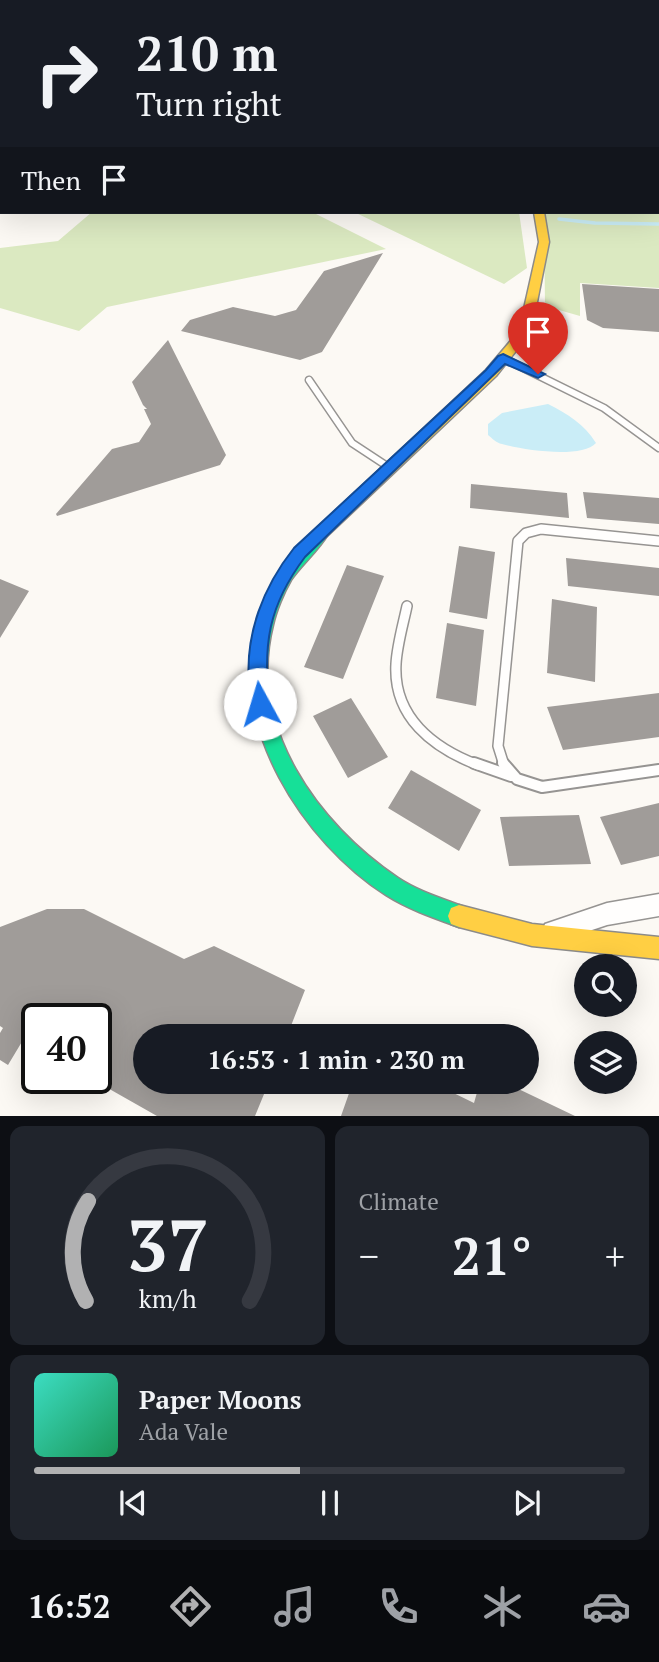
<!DOCTYPE html>
<meta charset="utf-8">
<style>
body{margin:0;font-family:"PT Serif",serif;background:#20242c;color:#f1f3f6;height:100vh;display:flex;flex-direction:column;font-size:26px;white-space:nowrap}
*{box-sizing:border-box;margin:0}
p{font-size:23px;color:#9ea1a6}
.icon{flex:none;width:38px;height:38px;fill:none;stroke:currentColor;stroke-width:2;stroke-linecap:round;stroke-linejoin:round}
.map{position:relative;height:1116px;overflow:hidden}
.sheet{display:flex;flex-direction:column;gap:10px;padding:10px;background:#0d0f14;flex:1}
.sheet>*{flex:none}
.banner{position:absolute;left:0px;top:0px;width:660px;height:214px;box-shadow:0 7px 28px #0002;background:#171b24;color:#f1f3f6;overflow:hidden}
.fabs{position:absolute;left:574px;top:954px;display:grid;gap:14px}
.fabs a{display:grid;place-items:center;width:63px;height:63px;border-radius:50%;background:#171b24;box-shadow:0 7px 28px #0002;font-size:35px}
.speed{position:absolute;left:21px;top:1003px;display:flex;gap:14px;font-size:35px;font-weight:700;text-align:center}
.speed>*{display:grid;place-content:center;width:91px;height:91px;border-radius:50%;background:#171b24;box-shadow:0 7px 28px #0002;line-height:1}
.speed .limit{border:4px solid #111;border-radius:10px;background:#fff;color:#111}
.pin{position:absolute;display:grid;place-items:center;width:60px;height:60px;color:#fff;margin:-72px -30px;border-radius:50% 50% 50% 0;rotate:-45deg;box-shadow:0 0 7px #0007}
.pin .icon{rotate:45deg}
.me{position:absolute;width:77px;margin:-38px;rotate:354deg;stroke-linejoin:round;filter:drop-shadow(0 0 5px #0008)}
.turn{display:flex;align-items:center;gap:24px;height:147px;padding:0 21px;font-size:32px}
.turn .icon{width:91px;height:91px;stroke-width:2.5}
.turn b{display:block;font-size:49px;line-height:60px}
.then{display:flex;align-items:center;height:66px;padding:0 21px;background:#0003;gap:14px;font-size:26px}
.big{font-size:52px;font-weight:700;line-height:1.1}
.sheet .card{flex:1;display:flex;flex-direction:column;justify-content:center;gap:10px;min-width:0;padding:0 24px;border-radius:14px;background:#20242c}
.sheet .dial{align-items:center;gap:0}
.dial svg{height:182px;overflow:visible;fill:none;stroke:#363941;stroke-width:7;stroke-linecap:round;text-anchor:middle}
.dial text{fill:#f1f3f6;stroke:none}
.song{display:flex;align-items:center;gap:21px}
.cover{width:84px;height:84px;border-radius:10px;background:linear-gradient(135deg,hsl(170 70% 55%),hsl(150 70% 35%))}
.played{height:7px;border-radius:4px;background:linear-gradient(90deg,#b1b1b2 45%,#363941 45%)}
.keys{display:flex;justify-content:space-around;direction:ltr}
.heat{display:flex;justify-content:space-between;align-items:center;font-size:38px;direction:ltr}
.sheet .tiles{flex:1;display:grid;gap:10px;grid-template-columns:1fr 1fr}
.card:last-child{grid-column:span 2}
.trip{position:absolute;left:133px;top:1024px;width:406px;height:70px;border-radius:35px;background:#171b24;box-shadow:0 7px 28px #0002;font-weight:700;line-height:70px;text-align:center}
.menu{display:flex;height:112px;justify-content:space-around;align-items:center;background:#090b0e;color:#9ea1a6}
.menu .icon{width:49px;height:49px}
.menu .on{color:#b1b1b2}
.menu b{font-size:32px;color:#f1f3f6}
.map>svg:first-child{display:block}
.forest{fill:#dbe9c1}
.water{fill:#caedf7}
.lines{fill:none;stroke-linecap:round;stroke-linejoin:round}
.stream{stroke:#caedf7;stroke-width:3.5}
.building{fill:#a09c99}
.lane-far2-casing{stroke:#969492;stroke-width:9}
.lane-far1-casing{stroke:#969492;stroke-width:12}
.lane-casing{stroke:#969492;stroke-width:14}
.street-casing{stroke:#969492;stroke-width:3}
.fast-casing{stroke:#8c8b89;stroke-width:3}
.slow-casing{stroke:#8c8b89;stroke-width:3}
.jam-casing{stroke:#8c8b89;stroke-width:3}
.lane-far2{stroke:#fffefd;stroke-width:6}
.lane-far1{stroke:#fffefd;stroke-width:9}
.lane{stroke:#fffefd;stroke-width:10}
.street{fill:#fffefd;fill-rule:evenodd}
.fast{fill:#16e098;fill-rule:evenodd}
.slow{fill:#ffcf43;fill-rule:evenodd}
.jam{fill:#f24e42;fill-rule:evenodd}
.route{fill:#1a73e8;stroke:#114b97;stroke-width:2}
</style>
<div class="map">
<svg width="659" height="1116" viewBox="0 0 659 1116">
<rect width="100%" height="100%" fill="#fcf9f4"/>
<path class="forest" d="M659 131V288L580 283V316L545 306 544 212H658Z
M92 212H312L386 249 107 307 79 331 0 308V248L58 241Z
M354 212H519L527 268 504 284Z"/>
<path class="water" d="M548 404C568 414 584 424 596 443 582 459 522 450 502 444 496 443 492 438 488 435V424L502 413Z"/>
<g class="lines">
<path class="stream" d="M559 219 595 223 659 224"/>
</g>
<path class="building" d="M383 253 322 352 300 360 181 331 190 320 233 307 275 316 296 310 324 271Z
M582 284 659 289V332L603 328 587 320Z
M168 340 226 455 220 465 57 516 56 514 112 449 139 442 151 424 144 409H147L143 405 132 382Z
M471 484 567 493 569 518 470 508Z
M583 492 659 498V524L587 518Z
M459 546 495 552 487 619 449 612Z
M566 558 659 568V596L568 586Z
M347 565 384 576 343 679 304 667Z
M0 579 29 591 0 638Z
M552 599 597 607 595 682 547 673Z
M447 623 484 630 476 706 436 698Z
M659 693V737L563 750 547 707Z
M351 698 388 757 348 778 313 716Z
M411 770 481 810 459 851 388 808Z
M659 803V856L621 865 600 817Z
M579 815 591 864 509 866 500 817Z
M47 909H84L184 959 214 946 305 990 287 1036H145V1082H269L255 1116H157L90 1078H96V1018H37V1048L23 1040 8 1065 0 1060V1033L3 1028 0 1026V927Z
M353 1082H431L474 1103 480 1082H504L575 1116H341Z"/>
<g class="lines">
<defs>
<path id="lane-far2" d="M503 358 604 408 659 448
M309 380 352 443 390 468"/>
<path id="lane-far1" d="M407 606C403 625 397 645 396 664 393 717 433 748 478 765
M504 765 498 746 518 541 526 533 541 529 659 541"/>
<path id="lane" d="M474 763 511 776
M503 763 517 779 542 787 659 770"/>
<path id="street" d="M272 0H300L303 2H274Z
M363 0H380L360 2Z
M431 0H437V2H431Z
M658 4H659V8H658Z
M658 98 659 99V105L658 104Z
M659 894V916L607 925 553 943 545 940 542 932 545 924 607 903Z"/>
<path id="fast" d="M320 528 328 534C318 551 302 564 291 580 284 592 276 611 273 625 247 727 318 824 398 878 419 892 444 899 467 908L470 916 467 924 459 927C434 918 408 909 386 895 304 843 227 724 256 624 268 587 290 559 315 530Z"/>
<path id="slow" d="M658 109H659V115H658Z
M534 212H544L549 242 531 332 496 376 325 538H315L312 534 315 530 486 370 519 331 539 242Z
M459 905 532 924 659 937V959L532 946 459 927 451 924 448 916 451 908Z"/>
<path id="jam" d="M0 90H2L0 95Z"/>
</defs>
<use href="#lane-far2" class="lane-far2-casing"/>
<use href="#lane-far1" class="lane-far1-casing"/>
<use href="#lane" class="lane-casing"/>
<use href="#street" class="street-casing"/>
<use href="#fast" class="fast-casing"/>
<use href="#slow" class="slow-casing"/>
<use href="#jam" class="jam-casing"/>
<use href="#lane-far2" class="lane-far2"/>
<use href="#lane-far1" class="lane-far1"/>
<use href="#lane" class="lane"/>
<use href="#street" class="street"/>
<use href="#fast" class="fast"/>
<use href="#slow" class="slow"/>
<use href="#jam" class="jam"/>
</g>
<path class="route" d="M503 354 545 374 538 378 505 364 305 557C268 606 263 645 269 704L266 710 260 712 253 710C250 702 250 693 249 684 245 634 263 587 294 548L486 370 498 356Z"/>
</svg>
<div class="fabs">
<a><svg class="icon" aria-label="search" viewBox="0 0 24 24"><circle cx="10" cy="10" r="6"/><path d="M15 15l6 6"/></svg></a>
<a><svg class="icon" aria-label="layers" viewBox="0 0 24 24"><path d="M12 4l9 5-9 5-9-5zM3 14l9 5 9-5"/></svg></a>
</div>
<div class="speed"><div class="limit">40</div></div>
<div class="pin" style="left:538px;top:374px;background:#d93025"><svg class="icon" aria-label="arrive" viewBox="0 0 24 24"><path d="M6 21V4h12l-3 4 3 4H6"/></svg></div>
<svg class="me" style="left:260px;top:704px" viewBox="-20 -20 40 40"><circle r="19" fill="#fff"/><path d="M0-13L10 11 0 6-10 11z" fill="#1a73e8"/></svg>
<div class="trip">16:53 · 1 min · 230 m</div>
<div class="banner">
<div class="turn"><svg class="icon" aria-label="right" viewBox="0 0 24 24"><path d="M7 20v-9h11M14 6l5 5-5 5"/></svg><div><b>210 m</b>Turn right</div></div>
<div class="then">Then<svg class="icon" aria-label="arrive" viewBox="0 0 24 24"><path d="M6 21V4h12l-3 4 3 4H6"/></svg></div>
</div>
</div>
<section class="sheet">
<div class="tiles">
<div class="card dial"><svg viewBox="0 0 100 80">
<path d="M14 69A42 42 0 1 1 86 69"/>
<path d="M14 69A42 42 0 0 1 15 25" stroke="#b1b1b2"/>
<text x="50" y="56" font-size="32" font-weight="700">37</text>
<text x="50" y="72" font-size="11">km/h</text>
</svg></div>
<div class="card"><p>Climate</p>
<div class="heat"><a>−</a><b class="big">21°</b><a>+</a></div>
</div>
<div class="card">
<div class="song"><i class="cover"></i><div><b>Paper Moons</b><p>Ada Vale</p></div></div>
<div class="played"></div>
<div class="keys"><svg class="icon" aria-label="previous" viewBox="0 0 24 24"><path d="M18 5L8 12l10 7zM5 5v14"/></svg><svg class="icon" aria-label="pause" viewBox="0 0 24 24"><path d="M8 5v14M16 5v14"/></svg><svg class="icon" aria-label="next" viewBox="0 0 24 24"><path d="M6 5l10 7-10 7zM19 5v14"/></svg></div>
</div>
</div>
</section>
<nav class="menu">
<b>16:52</b>
<svg class="icon on" aria-label="directions" viewBox="0 0 24 24"><path d="M12 3l9 9-9 9-9-9zM9 14v-3h6M13 9l2 2-2 2"/></svg>
<svg class="icon" aria-label="music" viewBox="0 0 24 24"><path d="M9 18V5l10-2v13"/><circle cx="6" cy="18" r="3"/><circle cx="16" cy="16" r="3"/></svg>
<svg class="icon" aria-label="phone" viewBox="0 0 24 24"><path d="M5 4h4l2 5-3 2q2 4 5 5l2-3 5 2v4C11 20 4 13 5 4z"/></svg>
<svg class="icon" aria-label="climate" viewBox="0 0 24 24"><path d="M12 3v18M4 7l16 10M4 17L20 7"/></svg>
<svg class="icon" aria-label="car" viewBox="0 0 24 24"><path d="M5 17H2v-5l4-1 3-4h7l3 4 3 1v5h-3M9 17h6M6 11h13"/><circle cx="7" cy="17" r="2"/><circle cx="17" cy="17" r="2"/></svg>
</nav>
